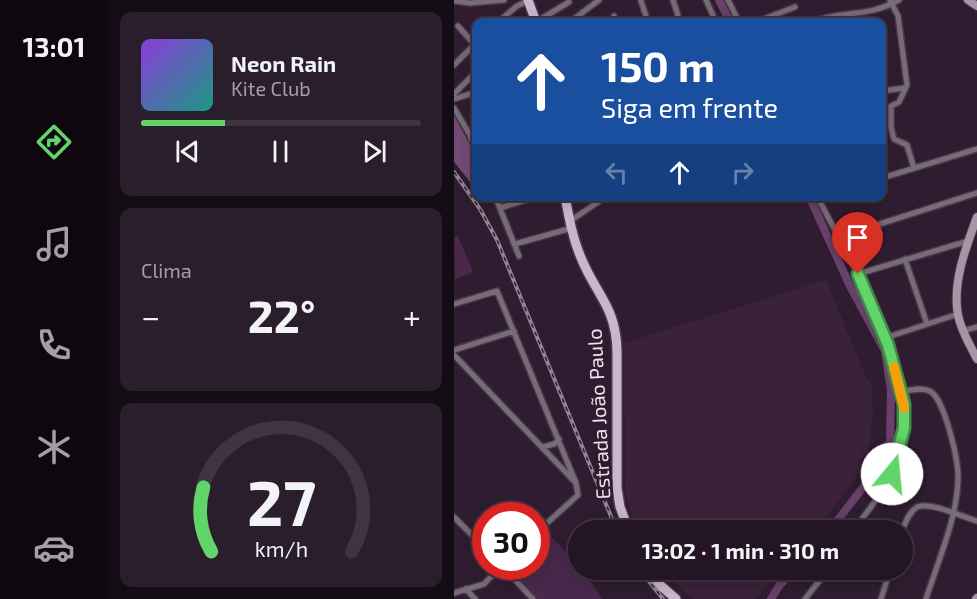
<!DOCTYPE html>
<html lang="pt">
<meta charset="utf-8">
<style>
body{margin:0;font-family:"Exo 2",sans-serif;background:#2b1e2c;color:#f1f3f6;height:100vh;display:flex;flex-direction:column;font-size:22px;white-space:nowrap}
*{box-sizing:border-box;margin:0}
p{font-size:20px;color:#a39fa6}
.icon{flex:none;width:33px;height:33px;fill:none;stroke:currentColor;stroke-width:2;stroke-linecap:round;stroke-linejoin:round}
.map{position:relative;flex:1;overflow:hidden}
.panel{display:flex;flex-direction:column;gap:12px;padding:12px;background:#130c14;width:346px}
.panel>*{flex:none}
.top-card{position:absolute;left:18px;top:18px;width:414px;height:183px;border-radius:12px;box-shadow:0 3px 15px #0003,0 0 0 2px #403441;background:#1a4fa0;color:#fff;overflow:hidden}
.speed{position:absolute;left:18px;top:502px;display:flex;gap:12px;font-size:30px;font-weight:700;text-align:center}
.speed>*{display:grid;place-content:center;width:78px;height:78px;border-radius:50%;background:#231524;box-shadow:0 3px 15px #0003,0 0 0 2px #403441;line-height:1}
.speed .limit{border:9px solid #d22;background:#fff;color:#111}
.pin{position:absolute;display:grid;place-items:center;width:51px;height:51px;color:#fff;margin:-62px -26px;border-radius:50% 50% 50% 0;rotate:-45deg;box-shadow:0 0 6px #0007}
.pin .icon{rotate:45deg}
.me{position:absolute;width:66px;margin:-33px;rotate:17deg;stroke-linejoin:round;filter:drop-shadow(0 0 4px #0008)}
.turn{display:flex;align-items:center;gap:21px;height:126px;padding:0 30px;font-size:27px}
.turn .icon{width:78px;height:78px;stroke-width:2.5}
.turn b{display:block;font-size:42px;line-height:51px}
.lanes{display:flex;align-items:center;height:57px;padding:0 30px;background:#0003;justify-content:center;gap:30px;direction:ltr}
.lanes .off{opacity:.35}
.big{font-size:45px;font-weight:700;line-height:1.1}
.panel .tile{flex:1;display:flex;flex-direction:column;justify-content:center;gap:9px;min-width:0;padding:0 21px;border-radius:12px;background:#2b1e2c}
.panel .dial{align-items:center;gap:0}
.dial svg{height:156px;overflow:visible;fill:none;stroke:#403441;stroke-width:7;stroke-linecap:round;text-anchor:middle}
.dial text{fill:#f1f3f6;stroke:none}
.song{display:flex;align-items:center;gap:18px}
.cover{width:72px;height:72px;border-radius:9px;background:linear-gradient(135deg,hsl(270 70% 55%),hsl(170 70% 35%))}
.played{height:6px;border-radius:3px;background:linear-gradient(90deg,#61d46a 30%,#403441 30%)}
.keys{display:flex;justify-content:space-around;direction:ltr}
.heat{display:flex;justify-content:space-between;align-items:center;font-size:33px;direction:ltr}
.trip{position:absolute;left:114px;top:520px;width:345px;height:60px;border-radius:30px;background:#231524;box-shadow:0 3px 15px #0003,0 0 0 2px #403441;font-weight:700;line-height:60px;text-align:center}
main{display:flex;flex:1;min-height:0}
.tabs{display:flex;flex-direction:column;width:108px;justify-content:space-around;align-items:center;background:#0e080e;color:#a39fa6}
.tabs .icon{width:42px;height:42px}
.tabs .current{color:#61d46a}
.tabs b{font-size:27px;color:#f1f3f6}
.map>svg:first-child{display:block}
.built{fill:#3a223b}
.green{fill:#49284b}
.forest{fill:#734b75}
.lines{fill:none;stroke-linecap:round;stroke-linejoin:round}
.river{stroke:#68416a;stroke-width:8}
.street-casing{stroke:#4a374b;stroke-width:8}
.secondary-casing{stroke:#4a374b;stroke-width:10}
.primary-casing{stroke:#4a374b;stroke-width:12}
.street{stroke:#766c77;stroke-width:5}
.secondary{stroke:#a695a6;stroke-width:8}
.primary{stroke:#cab5cb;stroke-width:9}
.rail-casing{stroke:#938394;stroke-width:4}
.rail{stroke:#2f1c30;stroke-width:1.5;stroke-dasharray:4.5;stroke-linecap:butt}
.route-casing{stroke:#3f8a45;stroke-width:15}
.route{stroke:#61d46a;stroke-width:10}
.slow{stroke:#f59e0b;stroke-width:10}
.labels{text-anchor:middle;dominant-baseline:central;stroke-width:6;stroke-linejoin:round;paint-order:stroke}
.street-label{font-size:20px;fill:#ede0ee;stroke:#2f1c30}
</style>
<main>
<nav class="tabs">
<b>13:01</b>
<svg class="icon current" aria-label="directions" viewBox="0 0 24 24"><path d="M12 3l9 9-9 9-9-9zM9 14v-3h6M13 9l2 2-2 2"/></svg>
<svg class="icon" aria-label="music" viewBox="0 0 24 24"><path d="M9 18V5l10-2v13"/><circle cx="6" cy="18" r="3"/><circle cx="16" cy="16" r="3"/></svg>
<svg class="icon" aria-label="phone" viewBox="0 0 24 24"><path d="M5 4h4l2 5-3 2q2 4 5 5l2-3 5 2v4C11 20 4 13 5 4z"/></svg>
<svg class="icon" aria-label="climate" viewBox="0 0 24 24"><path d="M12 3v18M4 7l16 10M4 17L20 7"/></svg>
<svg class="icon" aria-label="car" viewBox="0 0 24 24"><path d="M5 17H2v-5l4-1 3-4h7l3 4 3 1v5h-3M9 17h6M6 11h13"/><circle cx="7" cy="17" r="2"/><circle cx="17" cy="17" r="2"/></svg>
</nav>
<section class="panel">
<div class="tile">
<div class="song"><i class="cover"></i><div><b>Neon Rain</b><p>Kite Club</p></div></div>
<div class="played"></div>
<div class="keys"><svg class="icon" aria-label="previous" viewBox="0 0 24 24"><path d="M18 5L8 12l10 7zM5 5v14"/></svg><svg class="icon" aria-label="pause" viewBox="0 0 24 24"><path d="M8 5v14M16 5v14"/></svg><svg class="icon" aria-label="next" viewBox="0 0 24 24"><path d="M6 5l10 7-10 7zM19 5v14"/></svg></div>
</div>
<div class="tile"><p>Clima</p>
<div class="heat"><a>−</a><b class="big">22°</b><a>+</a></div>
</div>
<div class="tile dial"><svg viewBox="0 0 100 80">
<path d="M14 69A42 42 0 1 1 86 69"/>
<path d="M14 69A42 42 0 0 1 10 36" stroke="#61d46a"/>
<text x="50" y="56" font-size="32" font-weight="700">27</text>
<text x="50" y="72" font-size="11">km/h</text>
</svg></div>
</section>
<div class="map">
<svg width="523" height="599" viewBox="0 0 523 599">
<rect width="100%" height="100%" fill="#2f1c30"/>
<path class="built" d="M372 280 413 380 417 379 419 411 413 463 362 531H186L176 510 171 487 170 343Z
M207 570H331L311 587 301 599H238Z"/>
<path class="green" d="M4 236 19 272 1 279 0 238Z
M92 531 124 565V570H129L132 574 148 599H83L54 569 53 567H82L83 539Z"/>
<path class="forest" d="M0 115 21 154 16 159 22 172V189L0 162Z"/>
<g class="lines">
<path class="river" d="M265 0 276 22
M355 196 396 286 431 351 437 391 436 441 415 480 375 531
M317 599 325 586 340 570"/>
<defs>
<path id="street" d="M219 0 226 22
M252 0 262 22
M274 0 285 22
M436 0 444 16 453 85 445 102 437 106V127L440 139 453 145 460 168
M0 1 16 3 50 0
M187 1 194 22
M160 16 162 22
M44 22 63 6 74 1
M82 22 115 2
M116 22 145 0
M302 22 341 7
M357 22C388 10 413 18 445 0
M4 26 21 45
M0 65 22 43
M428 91 450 88
M0 94 22 72
M0 99 22 92
M0 108 16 135 22 151
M428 178 523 149
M41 196 65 256
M363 196 404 274 431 338 450 403V428L438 474 428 492 399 531
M46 208 84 196
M116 221 153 196
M385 237 523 193
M61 244 118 228
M451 259 473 324
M404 274 514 241
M0 304 43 291 122 483
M509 331 523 327
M431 338 504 314
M0 350 60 331
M0 355 122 483 124 495 82 533
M447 392C476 385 481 389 491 416 497 434 503 456 504 474 505 514 484 561 472 599
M89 447 100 444 105 439
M0 517 32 549
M448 531C451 523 455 512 463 507 475 501 509 517 523 521
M49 567 79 599
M12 589 21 599
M0 593 30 584 46 567
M351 599 374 570
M427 599 436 570"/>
<path id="secondary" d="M514 0 523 6
M523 217C512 247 498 283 504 315 507 331 516 345 523 359
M522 599 523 598"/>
<path id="primary" d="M74 0 82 22
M111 196C115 218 119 240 128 260 143 296 162 307 163 351V488L166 507 175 531
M195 570 206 585 222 599"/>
</defs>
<use href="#street" class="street-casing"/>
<use href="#secondary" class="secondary-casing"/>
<use href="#primary" class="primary-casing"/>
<use href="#street" class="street"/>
<use href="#secondary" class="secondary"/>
<use href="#primary" class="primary"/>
<defs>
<path id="rail" d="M0 172 26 209 43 240 163 531
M186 570 209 599"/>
</defs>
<use href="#rail" class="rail-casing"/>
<use href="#rail" class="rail"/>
</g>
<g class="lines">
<defs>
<path id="route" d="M404 274 434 345 450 404V428L438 474"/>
</defs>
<use href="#route" class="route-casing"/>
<use href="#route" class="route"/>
<path class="slow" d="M440 367 450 408"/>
</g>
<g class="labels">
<g class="street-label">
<text transform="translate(144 414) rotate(-93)">Estrada João Paulo</text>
</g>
</g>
</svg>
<div class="speed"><div class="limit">30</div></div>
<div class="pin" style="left:404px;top:274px;background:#d93025"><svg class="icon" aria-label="arrive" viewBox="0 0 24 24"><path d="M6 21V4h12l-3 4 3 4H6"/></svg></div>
<svg class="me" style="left:438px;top:474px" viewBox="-20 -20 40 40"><circle r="19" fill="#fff"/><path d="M0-13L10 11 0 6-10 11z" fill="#61d46a"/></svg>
<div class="trip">13:02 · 1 min · 310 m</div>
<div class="top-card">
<div class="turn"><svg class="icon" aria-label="ahead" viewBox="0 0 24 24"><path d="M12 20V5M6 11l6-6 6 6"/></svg><div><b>150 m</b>Siga em frente</div></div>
<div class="lanes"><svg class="icon off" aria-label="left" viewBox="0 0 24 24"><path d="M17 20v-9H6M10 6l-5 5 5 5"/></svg><svg class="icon" aria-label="ahead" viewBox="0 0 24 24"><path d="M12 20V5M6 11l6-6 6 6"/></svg><svg class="icon off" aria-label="right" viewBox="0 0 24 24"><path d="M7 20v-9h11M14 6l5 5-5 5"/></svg></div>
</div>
</div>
</main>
